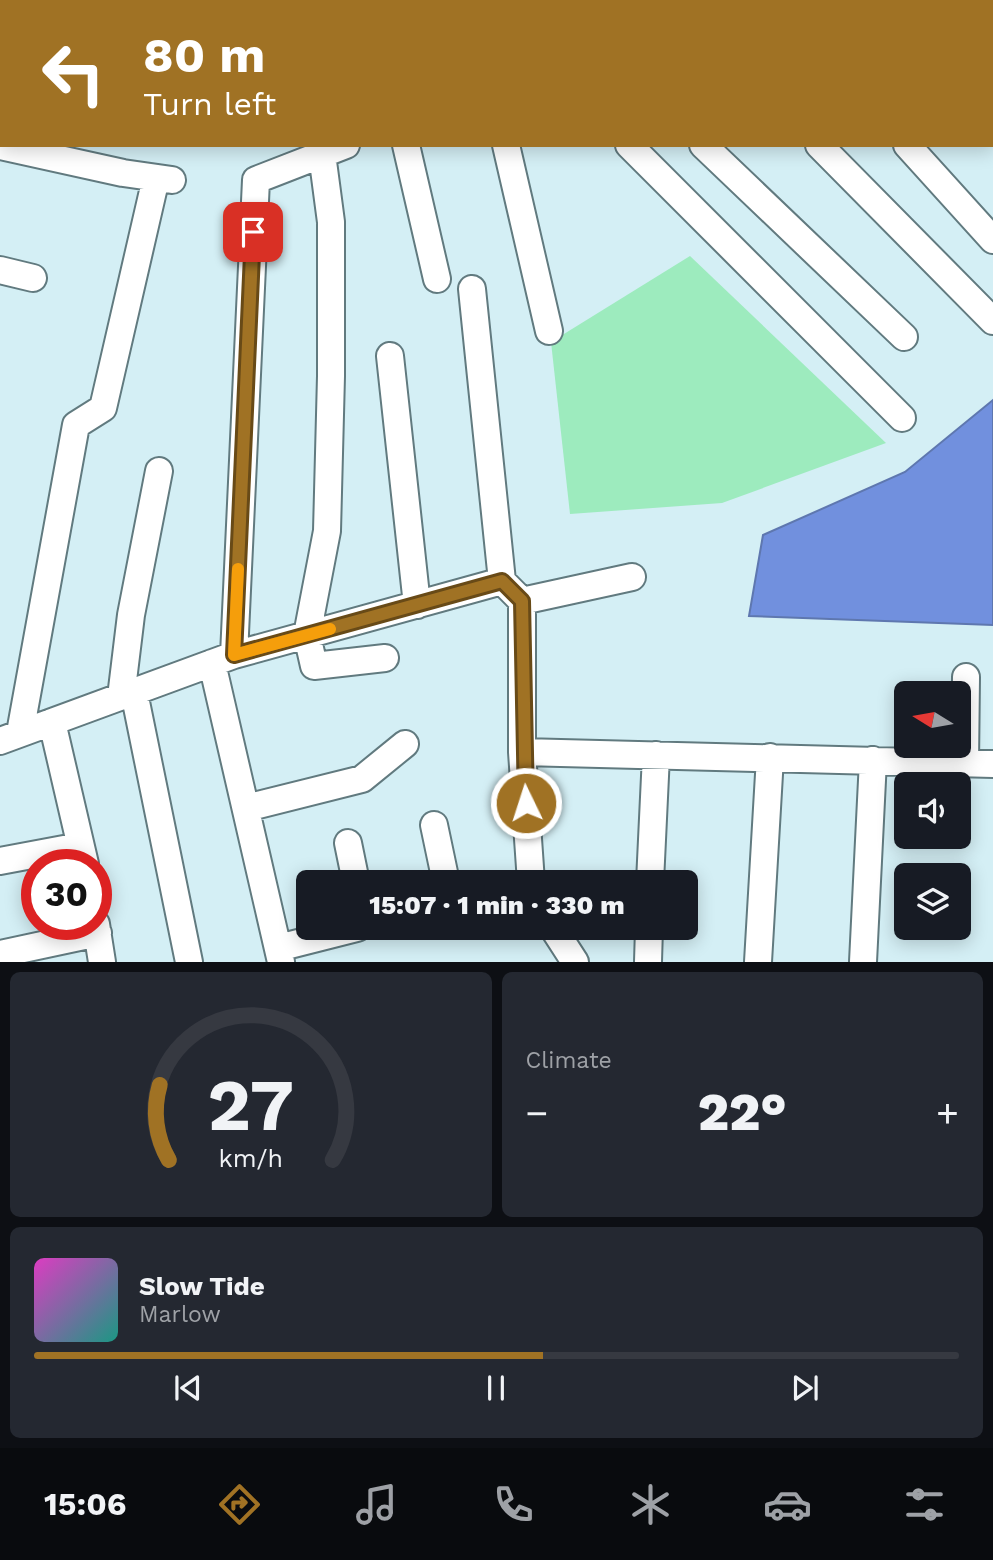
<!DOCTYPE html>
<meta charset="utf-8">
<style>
body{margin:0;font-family:"Work Sans",sans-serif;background:#242831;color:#f1f3f6;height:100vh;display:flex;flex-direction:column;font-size:26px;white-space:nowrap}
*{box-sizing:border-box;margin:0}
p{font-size:23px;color:#9ea1a6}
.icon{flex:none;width:38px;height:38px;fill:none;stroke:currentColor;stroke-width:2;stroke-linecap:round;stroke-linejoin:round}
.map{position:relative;height:962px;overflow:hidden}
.drawer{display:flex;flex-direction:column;gap:10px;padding:10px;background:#0d0f14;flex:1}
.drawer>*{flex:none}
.banner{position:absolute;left:0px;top:0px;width:994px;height:147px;box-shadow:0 4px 18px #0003;background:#a07224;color:#fff;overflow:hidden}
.needle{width:46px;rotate:281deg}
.buttons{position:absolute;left:894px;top:681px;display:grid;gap:14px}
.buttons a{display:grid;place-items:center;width:77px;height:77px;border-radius:10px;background:#171b24;box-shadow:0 4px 18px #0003;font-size:35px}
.speed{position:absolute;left:21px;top:849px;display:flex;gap:14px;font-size:35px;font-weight:700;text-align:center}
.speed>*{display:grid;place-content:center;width:91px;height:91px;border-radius:50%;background:#171b24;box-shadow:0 4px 18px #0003;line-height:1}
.speed .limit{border:10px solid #d22;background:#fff;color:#111}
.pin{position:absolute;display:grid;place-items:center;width:60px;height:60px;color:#fff;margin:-30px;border-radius:14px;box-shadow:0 4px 10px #0006}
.me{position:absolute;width:77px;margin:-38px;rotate:356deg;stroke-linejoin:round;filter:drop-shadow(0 0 5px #0008)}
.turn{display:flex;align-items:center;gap:24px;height:147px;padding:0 28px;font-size:32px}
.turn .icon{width:91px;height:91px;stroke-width:2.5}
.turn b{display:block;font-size:49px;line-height:60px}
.big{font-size:52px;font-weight:800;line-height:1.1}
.drawer .widget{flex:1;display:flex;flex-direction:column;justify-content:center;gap:10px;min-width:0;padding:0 24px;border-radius:10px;background:#242831}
.drawer .dial{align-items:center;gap:0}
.dial svg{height:182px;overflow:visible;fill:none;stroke:#363941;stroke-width:7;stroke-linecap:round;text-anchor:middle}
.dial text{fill:#f1f3f6;stroke:none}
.song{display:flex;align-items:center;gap:21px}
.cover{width:84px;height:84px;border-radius:10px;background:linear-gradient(135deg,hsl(310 70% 55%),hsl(170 70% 35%))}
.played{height:7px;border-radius:4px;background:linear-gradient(90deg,#a07224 55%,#363941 55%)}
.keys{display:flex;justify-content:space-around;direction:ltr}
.heat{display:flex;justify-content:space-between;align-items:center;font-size:38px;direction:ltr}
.drawer .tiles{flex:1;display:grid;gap:10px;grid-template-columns:1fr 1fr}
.widget:last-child{grid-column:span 2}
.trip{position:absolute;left:296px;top:870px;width:402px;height:70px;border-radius:10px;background:#171b24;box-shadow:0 4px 18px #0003;font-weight:800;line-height:70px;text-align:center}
.tabs{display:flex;height:112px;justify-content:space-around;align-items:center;background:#090b0e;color:#9ea1a6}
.tabs .icon{width:49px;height:49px}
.tabs .selected{color:#a07224}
.tabs b{font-size:32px;color:#f1f3f6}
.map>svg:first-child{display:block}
.green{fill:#9debbe}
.water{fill:#7190de;stroke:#5e77af;stroke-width:2}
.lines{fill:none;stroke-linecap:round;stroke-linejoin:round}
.minor-casing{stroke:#617a7f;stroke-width:30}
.minor{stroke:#fff;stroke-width:26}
.route-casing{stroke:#684a17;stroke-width:18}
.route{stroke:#a07224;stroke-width:12}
.slow{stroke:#f59e0b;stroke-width:12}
</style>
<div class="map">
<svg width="993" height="962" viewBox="0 0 993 962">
<rect width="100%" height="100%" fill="#d4eff5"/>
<path class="green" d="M690 256 886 443 722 503 570 514 551 342Z"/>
<path class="water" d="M993 400V625L749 616 763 535 905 472Z"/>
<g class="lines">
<defs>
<path id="minor" d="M371 0 372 2
M783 0 784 2
M869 0 870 2
M148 2 149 0
M684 2H689
M936 2 938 0
M0 18 2 19
M992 124 993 125
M406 145 437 279
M506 145 549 331
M629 145 902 418
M703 145 904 337
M819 145 993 321
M907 145 993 240
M0 146 123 173 172 180
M322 154 331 222V376L327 531 307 635 314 666 385 658
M0 270 33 278
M472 289 502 581
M390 356 417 605
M522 601 632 577
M234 655 256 180 346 145
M212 663 281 962
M134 692 189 962
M121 697 131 615 159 471
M52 722 85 864
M20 733 76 425 103 408 156 178
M0 741 234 655 502 581 522 601V752L531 882
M522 752 993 764
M965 763 966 677
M246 808 362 779 405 744
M434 825 446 882
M348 843 356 882
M0 861 80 846
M650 882 656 755
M96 924 102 962
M553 928 575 962
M278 948 357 928
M0 954 98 933
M648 962 649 928
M758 962 770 757
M863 962 873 760"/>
</defs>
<use href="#minor" class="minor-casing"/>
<use href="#minor" class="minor"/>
</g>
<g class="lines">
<defs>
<path id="route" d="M253 232 234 655 502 581 522 601 526 803"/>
</defs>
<use href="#route" class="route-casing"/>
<use href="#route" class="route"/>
<path class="slow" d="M238 569 234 655 330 629"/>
</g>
</svg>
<div class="buttons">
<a><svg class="needle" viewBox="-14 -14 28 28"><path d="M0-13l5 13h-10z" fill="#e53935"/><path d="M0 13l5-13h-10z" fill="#9ea1a6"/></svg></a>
<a><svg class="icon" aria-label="sound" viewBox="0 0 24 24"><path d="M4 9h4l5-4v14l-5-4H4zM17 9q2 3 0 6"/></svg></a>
<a><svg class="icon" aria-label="layers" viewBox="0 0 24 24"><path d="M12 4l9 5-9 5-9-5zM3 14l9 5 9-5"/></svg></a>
</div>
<div class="speed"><div class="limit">30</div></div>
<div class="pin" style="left:253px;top:232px;background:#d93025"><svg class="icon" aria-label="arrive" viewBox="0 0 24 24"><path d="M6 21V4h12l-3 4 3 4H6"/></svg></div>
<svg class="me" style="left:526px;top:803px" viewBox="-20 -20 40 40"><circle r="17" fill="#a07224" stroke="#fff" stroke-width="3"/><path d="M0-11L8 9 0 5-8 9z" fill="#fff"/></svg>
<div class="trip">15:07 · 1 min · 330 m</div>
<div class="banner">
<div class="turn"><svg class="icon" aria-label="left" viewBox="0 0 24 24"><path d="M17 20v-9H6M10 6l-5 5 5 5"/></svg><div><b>80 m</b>Turn left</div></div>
</div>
</div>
<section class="drawer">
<div class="tiles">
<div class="widget dial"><svg viewBox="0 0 100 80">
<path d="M14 69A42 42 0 1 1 86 69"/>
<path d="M14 69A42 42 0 0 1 10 36" stroke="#a07224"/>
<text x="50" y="56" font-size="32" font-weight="700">27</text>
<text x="50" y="72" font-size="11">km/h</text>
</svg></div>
<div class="widget"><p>Climate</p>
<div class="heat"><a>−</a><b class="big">22°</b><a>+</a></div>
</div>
<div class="widget">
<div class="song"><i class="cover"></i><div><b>Slow Tide</b><p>Marlow</p></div></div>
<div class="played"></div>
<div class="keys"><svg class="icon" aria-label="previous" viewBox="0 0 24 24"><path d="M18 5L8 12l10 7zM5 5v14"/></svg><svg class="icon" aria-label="pause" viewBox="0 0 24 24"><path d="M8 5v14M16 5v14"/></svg><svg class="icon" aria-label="next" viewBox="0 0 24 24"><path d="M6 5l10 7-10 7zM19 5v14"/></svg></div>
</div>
</div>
</section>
<nav class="tabs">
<b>15:06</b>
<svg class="icon selected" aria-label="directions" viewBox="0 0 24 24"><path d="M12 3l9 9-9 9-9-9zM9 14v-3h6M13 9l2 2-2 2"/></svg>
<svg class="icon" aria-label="music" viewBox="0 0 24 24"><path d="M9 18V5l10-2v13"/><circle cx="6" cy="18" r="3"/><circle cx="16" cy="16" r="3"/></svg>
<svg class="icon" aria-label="phone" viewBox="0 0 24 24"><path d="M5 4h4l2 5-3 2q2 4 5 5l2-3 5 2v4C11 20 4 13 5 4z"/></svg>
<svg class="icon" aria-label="climate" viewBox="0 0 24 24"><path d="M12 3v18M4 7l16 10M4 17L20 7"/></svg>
<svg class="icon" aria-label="car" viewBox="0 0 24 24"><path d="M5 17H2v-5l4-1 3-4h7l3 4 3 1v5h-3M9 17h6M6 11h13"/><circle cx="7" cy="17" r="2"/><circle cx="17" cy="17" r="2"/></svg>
<svg class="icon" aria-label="filters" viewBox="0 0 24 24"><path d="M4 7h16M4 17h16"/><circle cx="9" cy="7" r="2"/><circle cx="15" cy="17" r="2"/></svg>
</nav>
